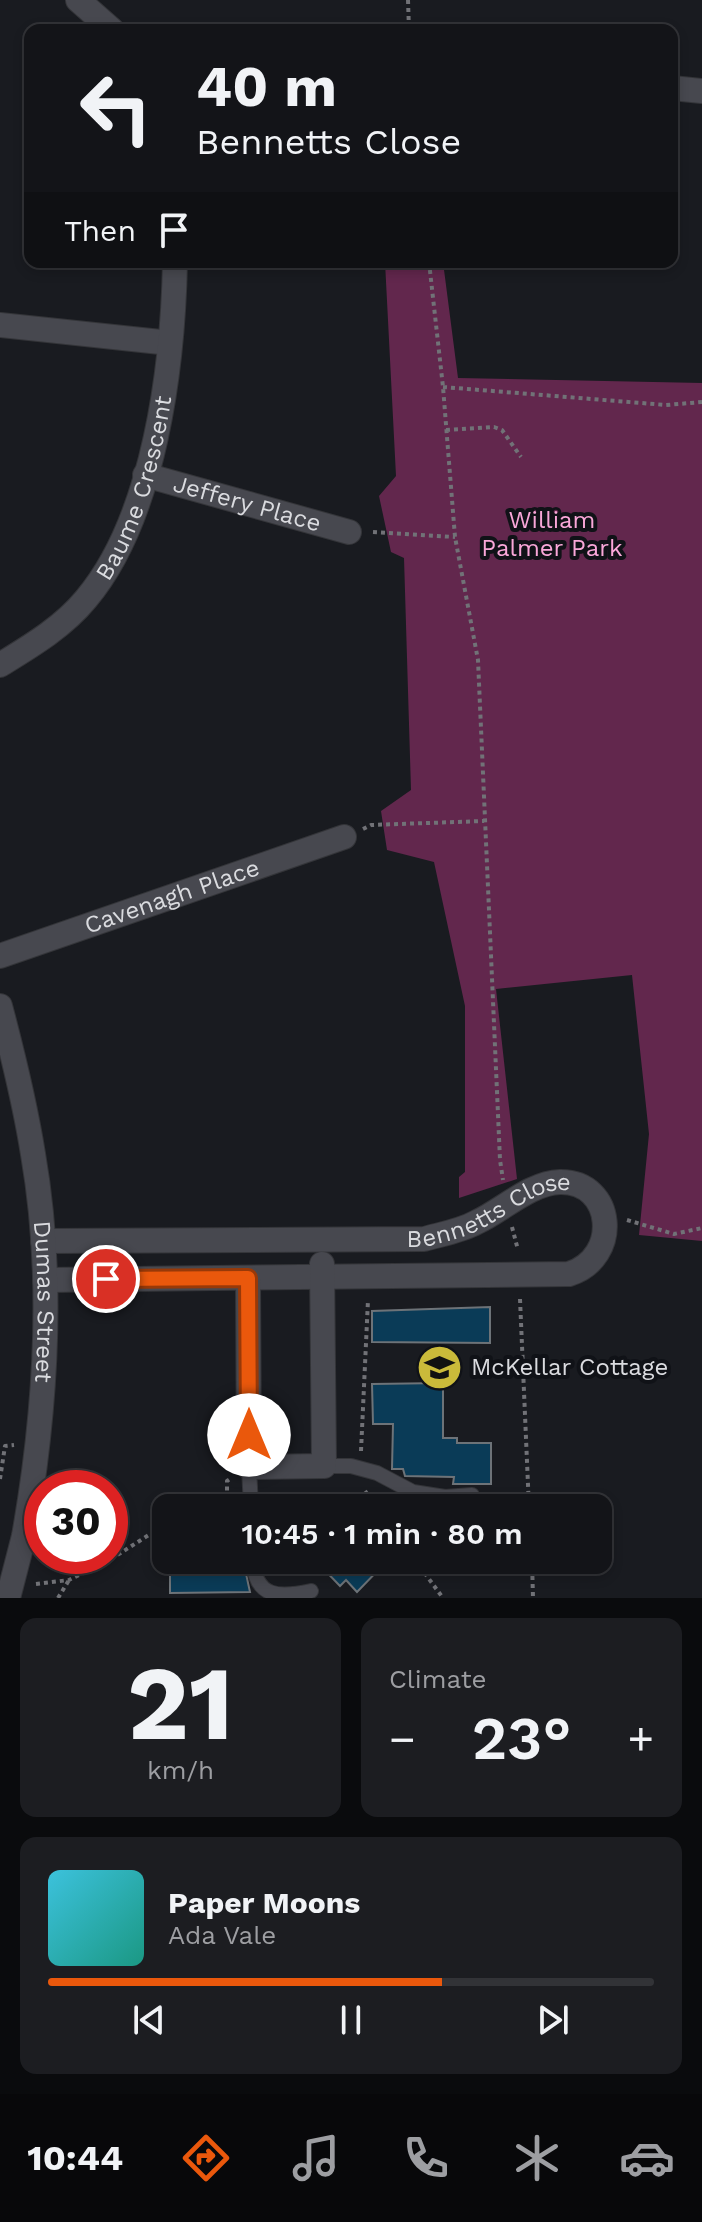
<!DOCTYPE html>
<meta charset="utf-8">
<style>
body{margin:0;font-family:"Work Sans",sans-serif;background:#1c1d21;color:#f1f3f6;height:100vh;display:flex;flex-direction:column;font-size:30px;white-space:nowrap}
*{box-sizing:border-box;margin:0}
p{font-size:26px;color:#9d9ea2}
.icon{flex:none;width:44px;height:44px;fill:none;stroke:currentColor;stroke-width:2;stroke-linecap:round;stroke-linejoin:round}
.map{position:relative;height:1598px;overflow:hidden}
.sheet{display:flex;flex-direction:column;gap:20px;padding:20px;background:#0a0b0d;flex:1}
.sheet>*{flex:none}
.banner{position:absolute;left:24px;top:24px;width:654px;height:244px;border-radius:16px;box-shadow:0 4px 12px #0003,0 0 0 2px #323337;background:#131418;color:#f1f3f6;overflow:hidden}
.speed{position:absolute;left:24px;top:1470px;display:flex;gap:16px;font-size:40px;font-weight:700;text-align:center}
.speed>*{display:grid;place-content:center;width:104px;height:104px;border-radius:50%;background:#131418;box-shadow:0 4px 12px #0003,0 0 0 2px #323337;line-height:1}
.speed .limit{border:12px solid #d22;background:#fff;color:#111}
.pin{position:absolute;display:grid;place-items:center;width:68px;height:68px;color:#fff;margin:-34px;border:4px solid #fff;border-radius:50%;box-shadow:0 2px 8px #0007}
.me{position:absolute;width:88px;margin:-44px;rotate:0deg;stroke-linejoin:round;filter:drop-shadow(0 0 6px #0008)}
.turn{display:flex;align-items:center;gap:28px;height:168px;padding:0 40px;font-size:36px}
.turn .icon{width:104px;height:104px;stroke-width:2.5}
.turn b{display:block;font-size:56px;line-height:68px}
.then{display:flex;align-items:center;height:76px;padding:0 40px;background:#0003;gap:16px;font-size:30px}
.big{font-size:60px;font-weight:600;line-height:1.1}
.sheet .widget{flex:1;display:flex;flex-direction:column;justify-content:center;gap:12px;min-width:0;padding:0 28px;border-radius:16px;background:#1c1d21}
.sheet .dial{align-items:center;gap:0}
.dial b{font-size:104px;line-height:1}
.song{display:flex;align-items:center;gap:24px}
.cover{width:96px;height:96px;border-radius:12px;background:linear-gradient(135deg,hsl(190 70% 55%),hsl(170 70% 35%))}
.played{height:8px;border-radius:4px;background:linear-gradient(90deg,#ea580c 65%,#323337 65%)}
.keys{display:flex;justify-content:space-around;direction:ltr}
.heat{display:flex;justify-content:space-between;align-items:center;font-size:44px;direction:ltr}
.sheet .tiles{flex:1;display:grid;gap:20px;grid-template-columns:1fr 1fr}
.widget:last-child{grid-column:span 2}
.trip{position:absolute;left:152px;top:1494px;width:460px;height:80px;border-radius:16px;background:#131418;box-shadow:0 4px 12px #0003,0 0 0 2px #323337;font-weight:600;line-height:80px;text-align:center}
.dock{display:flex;height:128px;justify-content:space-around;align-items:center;background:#08080a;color:#9d9ea2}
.dock .icon{width:56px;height:56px}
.dock .on{color:#ea580c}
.dock b{font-size:36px;color:#f1f3f6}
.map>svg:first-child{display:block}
.green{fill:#62274d}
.building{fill:#0a3b57;stroke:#6d7378;stroke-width:2}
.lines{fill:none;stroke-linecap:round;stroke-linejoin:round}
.service-casing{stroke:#343539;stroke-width:16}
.minor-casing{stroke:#343539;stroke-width:26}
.tertiary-casing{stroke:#343539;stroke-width:26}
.path{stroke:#717277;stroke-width:4;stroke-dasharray:4 4;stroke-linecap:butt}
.service{stroke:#47484f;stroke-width:14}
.minor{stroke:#47484f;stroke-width:24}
.tertiary{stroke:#47484f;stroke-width:24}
.tertiary-bridge-casing{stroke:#343539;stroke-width:26;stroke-linecap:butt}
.tertiary-bridge{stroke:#47484f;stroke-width:24}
.route-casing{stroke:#983908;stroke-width:20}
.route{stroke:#ea580c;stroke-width:14}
.labels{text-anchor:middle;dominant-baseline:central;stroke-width:8;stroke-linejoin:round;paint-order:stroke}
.street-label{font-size:24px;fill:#dadbdf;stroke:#101217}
.park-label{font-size:24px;fill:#faa7d9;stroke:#101217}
.poi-label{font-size:24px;fill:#dadbdf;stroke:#101217;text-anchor:start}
</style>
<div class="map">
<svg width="702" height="1598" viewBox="0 0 702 1598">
<rect width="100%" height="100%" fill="#191b20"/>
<path class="green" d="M385 262H443L458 378 702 383V1241L639 1235 649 1134 632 975 496 989 517 1179 459 1198V1177L465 1172V1006L434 862 387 850 381 811 411 790 404 558 391 552 379 496 396 476Z"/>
<path class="building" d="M490 1307V1343L372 1342V1311Z
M443 1383V1438H457V1443H491V1484H453L454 1477 405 1476 403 1469H392L393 1424H373L372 1384Z
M170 1560H243L250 1592 170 1593Z
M315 1560H388L357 1592 346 1580 340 1586Z"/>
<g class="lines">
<defs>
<path id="service" d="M324 1466H351L377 1473 413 1492 445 1497 472 1495
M249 1467 251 1508
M253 1560C255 1598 279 1598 311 1591"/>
<g id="minor">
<path d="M78 0 112 30"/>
<path d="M672 88 702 91"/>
<path d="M0 325 170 343"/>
<path id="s1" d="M145 475 349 532"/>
<path id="s2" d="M0 665C31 646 63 627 86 599 155 517 173 365 175 262"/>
<path id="s3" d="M0 956 344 837"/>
<path id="s4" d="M43 1241 424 1239C442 1234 461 1231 477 1222 503 1210 530 1183 560 1182 615 1181 621 1258 569 1274L45 1280"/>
<path d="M248 1278 249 1467 324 1466 322 1264"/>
</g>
<g id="tertiary">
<path id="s5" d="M0 1006C13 1055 25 1104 33 1154 55 1281 46 1411 24 1536"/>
</g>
</defs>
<use href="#service" class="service-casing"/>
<use href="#minor" class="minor-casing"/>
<use href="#tertiary" class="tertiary-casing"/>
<path class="path" d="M408 0 409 30
M429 262 443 387 455 537 478 660 500 1160 503 1180
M443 387 666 405 702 402
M446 430 494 427 502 430 521 457
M373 532 455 537
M363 829 371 825 484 821
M627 1220 674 1234 702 1228
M512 1227 518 1250
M520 1299 529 1508
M361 1451 368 1300
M0 1479 5 1446 14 1445
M365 1491 377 1508
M196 1508 227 1498V1481L230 1479
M415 1560 443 1598
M532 1560 533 1598
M36 1584 69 1580 108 1561 166 1524
M58 1598 69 1580"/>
<use href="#service" class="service"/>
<use href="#minor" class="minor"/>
<use href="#tertiary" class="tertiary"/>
<defs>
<path id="tertiary-bridge" d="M8 1598 24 1536"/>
</defs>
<use href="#tertiary-bridge" class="tertiary-bridge-casing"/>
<use href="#tertiary-bridge" class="tertiary-bridge"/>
</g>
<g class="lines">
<defs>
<path id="route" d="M106 1279 248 1278 249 1435"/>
</defs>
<use href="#route" class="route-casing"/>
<use href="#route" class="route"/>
</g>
<defs>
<symbol id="school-disc" viewBox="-11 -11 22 22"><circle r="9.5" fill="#caba3a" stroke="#101217"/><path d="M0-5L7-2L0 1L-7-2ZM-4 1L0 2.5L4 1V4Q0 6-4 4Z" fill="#111"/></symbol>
</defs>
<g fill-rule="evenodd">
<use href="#school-disc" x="414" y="1342" width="51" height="51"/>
</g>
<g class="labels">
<g class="street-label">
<text stroke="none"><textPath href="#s2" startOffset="232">Baume Crescent</textPath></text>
<text stroke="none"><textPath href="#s1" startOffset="106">Jeffery Place</textPath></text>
<text stroke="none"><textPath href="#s3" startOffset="182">Cavenagh Place</textPath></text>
<text stroke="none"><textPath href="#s4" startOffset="452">Bennetts Close</textPath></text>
<text stroke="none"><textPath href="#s5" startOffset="300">Dumas Street</textPath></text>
</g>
<g class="park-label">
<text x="552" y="520">William<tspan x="552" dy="28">Palmer Park</tspan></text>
</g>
<g class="poi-label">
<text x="471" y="1367">McKellar Cottage</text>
</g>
</g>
</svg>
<div class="speed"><div class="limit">30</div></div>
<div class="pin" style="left:106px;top:1279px;background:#d93025"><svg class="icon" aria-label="arrive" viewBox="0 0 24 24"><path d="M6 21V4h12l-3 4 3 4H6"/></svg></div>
<svg class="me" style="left:249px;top:1435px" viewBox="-20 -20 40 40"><circle r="19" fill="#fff"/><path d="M0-13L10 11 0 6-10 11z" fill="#ea580c"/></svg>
<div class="trip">10:45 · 1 min · 80 m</div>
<div class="banner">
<div class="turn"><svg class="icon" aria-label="left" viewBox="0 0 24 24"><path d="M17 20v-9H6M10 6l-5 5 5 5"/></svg><div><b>40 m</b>Bennetts Close</div></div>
<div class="then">Then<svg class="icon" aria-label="arrive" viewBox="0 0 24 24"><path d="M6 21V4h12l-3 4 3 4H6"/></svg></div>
</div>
</div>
<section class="sheet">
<div class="tiles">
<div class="widget dial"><b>21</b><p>km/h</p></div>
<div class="widget"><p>Climate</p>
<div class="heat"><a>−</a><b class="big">23°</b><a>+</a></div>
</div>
<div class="widget">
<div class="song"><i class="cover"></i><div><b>Paper Moons</b><p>Ada Vale</p></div></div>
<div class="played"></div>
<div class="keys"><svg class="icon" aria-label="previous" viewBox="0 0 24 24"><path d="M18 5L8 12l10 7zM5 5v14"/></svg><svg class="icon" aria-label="pause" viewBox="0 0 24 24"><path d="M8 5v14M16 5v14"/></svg><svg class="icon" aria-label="next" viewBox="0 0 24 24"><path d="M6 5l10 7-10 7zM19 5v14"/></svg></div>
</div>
</div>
</section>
<nav class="dock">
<b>10:44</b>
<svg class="icon on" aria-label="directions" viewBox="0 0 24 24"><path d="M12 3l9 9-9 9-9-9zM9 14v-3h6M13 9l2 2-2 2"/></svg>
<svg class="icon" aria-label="music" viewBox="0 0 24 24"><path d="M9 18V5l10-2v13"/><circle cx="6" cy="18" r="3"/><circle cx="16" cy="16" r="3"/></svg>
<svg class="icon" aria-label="phone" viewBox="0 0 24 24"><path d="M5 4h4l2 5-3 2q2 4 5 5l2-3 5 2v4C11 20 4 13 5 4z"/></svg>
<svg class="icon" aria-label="climate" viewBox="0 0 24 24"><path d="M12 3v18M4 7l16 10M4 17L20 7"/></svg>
<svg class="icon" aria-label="car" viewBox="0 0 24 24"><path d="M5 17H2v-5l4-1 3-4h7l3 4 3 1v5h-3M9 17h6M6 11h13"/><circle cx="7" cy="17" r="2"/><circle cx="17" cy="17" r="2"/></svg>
</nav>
